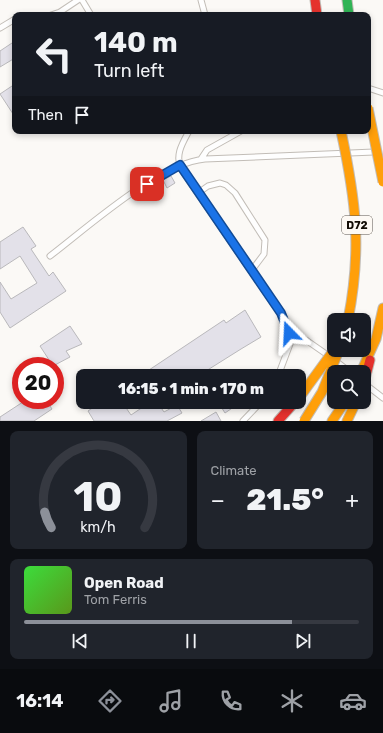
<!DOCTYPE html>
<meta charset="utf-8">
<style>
body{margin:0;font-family:Rubik,sans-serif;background:#20242c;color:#f1f3f6;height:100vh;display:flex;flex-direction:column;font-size:15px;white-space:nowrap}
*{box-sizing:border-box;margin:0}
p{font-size:13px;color:#9ea1a6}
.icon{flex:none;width:22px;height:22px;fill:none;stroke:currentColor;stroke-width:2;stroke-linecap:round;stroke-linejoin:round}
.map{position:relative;height:421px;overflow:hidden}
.drawer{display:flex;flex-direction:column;gap:10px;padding:10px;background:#0d0f14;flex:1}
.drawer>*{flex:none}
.banner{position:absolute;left:12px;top:12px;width:359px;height:122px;border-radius:8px;box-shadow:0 2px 6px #0003;background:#171b24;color:#f1f3f6;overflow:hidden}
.controls{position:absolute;left:327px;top:313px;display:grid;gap:8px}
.controls a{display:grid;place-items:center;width:44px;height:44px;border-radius:8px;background:#171b24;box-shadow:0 2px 6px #0003;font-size:20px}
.speed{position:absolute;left:12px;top:357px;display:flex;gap:8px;font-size:20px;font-weight:700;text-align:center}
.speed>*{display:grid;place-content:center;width:52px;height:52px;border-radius:50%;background:#171b24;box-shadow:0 2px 6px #0003;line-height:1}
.speed .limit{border:6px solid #d22;background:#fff;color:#111}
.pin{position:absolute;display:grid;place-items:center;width:34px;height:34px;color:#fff;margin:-17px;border-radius:8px;box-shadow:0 2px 6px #0006}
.me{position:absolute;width:44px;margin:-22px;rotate:339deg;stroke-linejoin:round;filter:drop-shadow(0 0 3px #0008)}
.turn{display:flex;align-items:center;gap:14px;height:84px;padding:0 16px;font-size:18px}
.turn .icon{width:52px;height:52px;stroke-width:2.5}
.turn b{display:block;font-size:28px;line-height:34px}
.then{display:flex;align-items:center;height:38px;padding:0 16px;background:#0003;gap:8px;font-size:15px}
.big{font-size:30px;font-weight:800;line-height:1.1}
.drawer .card{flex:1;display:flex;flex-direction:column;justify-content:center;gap:6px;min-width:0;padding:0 14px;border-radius:8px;background:#20242c}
.drawer .dial{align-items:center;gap:0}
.dial svg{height:104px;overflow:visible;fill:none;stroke:#363941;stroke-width:7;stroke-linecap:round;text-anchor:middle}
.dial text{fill:#f1f3f6;stroke:none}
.song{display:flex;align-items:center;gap:12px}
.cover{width:48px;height:48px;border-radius:6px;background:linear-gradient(135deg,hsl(120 70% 55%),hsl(90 70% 35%))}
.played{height:4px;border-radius:2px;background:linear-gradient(90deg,#8c9099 80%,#363941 80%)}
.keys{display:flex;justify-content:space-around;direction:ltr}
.heat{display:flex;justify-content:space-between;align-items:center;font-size:22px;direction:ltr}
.drawer .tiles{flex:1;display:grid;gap:10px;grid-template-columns:1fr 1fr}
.card:last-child{grid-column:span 2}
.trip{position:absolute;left:76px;top:369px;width:230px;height:40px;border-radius:8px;background:#171b24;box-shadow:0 2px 6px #0003;font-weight:800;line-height:40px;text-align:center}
.tabs{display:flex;height:64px;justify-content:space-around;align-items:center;background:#090b0e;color:#9ea1a6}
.tabs .icon{width:28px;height:28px}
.tabs .active{color:#8c9099}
.tabs b{font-size:18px;color:#f1f3f6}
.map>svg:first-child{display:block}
.building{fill:#e3e1e9;stroke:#b9b8bb}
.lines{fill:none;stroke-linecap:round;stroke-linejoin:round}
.lane-casing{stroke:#c2bdb7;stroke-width:7}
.fast-casing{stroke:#c2bdb7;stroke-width:11}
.slow-casing{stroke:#c2bdb7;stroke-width:11}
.jam-casing{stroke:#c2bdb7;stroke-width:11}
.lane{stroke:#fefefe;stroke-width:5}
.fast{stroke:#30b455;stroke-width:9}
.slow{stroke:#ff9f0a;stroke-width:9}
.jam{stroke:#e5322d;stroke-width:9}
.slow-bridge-casing{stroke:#c2bdb7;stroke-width:11;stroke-linecap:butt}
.slow-bridge{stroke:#ff9f0a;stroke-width:9}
.route-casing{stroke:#114b97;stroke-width:10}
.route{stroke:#1a73e8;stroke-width:7}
.labels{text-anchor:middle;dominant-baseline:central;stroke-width:4;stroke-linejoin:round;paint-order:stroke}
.shield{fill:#fdf9f4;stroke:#58524c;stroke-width:1}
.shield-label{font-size:11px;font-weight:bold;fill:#110b04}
</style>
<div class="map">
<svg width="383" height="421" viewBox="0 0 383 421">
<rect width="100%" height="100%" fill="#fbf9f6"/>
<path class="building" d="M15 41V58L0 67V51Z
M15 84V117L0 94Z
M171 176 175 183 167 188 163 180Z
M23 227 36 246 31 249 49 276 53 272 66 291 10 328 0 312V282L11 299 37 283 20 256 0 269V242Z
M245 310 261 337 241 349 198 376H140L224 320 226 323Z
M70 326 82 344 66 351 70 357 53 366 40 346Z
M26 400H46L52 409 34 421H0V417Z
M101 402H122L131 415 143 407 141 402H157L164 412 177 405 182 413 167 421H94L88 411Z
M218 402H241L225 413Z
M216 412 221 421H201Z"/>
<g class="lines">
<defs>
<path id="lane" d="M82 0 91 15
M201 0 205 15
M51 15 60 12 78 0
M0 28 15 19
M368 88 383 93
M189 131C182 144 175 155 181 169L286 322 290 344 278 376
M201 159 207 150 241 131
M198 193 208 186 220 183 226 185 235 193 265 240 264 254 252 270
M50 256C88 227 159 163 205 159L374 152
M289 339 306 340 329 356
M337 362 350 372
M365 384 383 398
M243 421 261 402"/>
<path id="fast" d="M347 0 349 15"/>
<path id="slow" d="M361 372 376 339 383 308
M332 421 345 402
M347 421 356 402"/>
<path id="jam" d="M315 0 317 15
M364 383 370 360
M278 421 295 402"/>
</defs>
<use href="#lane" class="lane-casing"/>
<use href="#fast" class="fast-casing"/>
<use href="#slow" class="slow-casing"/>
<use href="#jam" class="jam-casing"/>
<use href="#lane" class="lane"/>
<use href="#fast" class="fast"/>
<use href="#slow" class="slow"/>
<use href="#jam" class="jam"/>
<defs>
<path id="slow-bridge" d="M368 108 383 182
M341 131C356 201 362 249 348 320
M299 398 334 350
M304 421 322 392 339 350"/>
</defs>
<use href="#slow-bridge" class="slow-bridge-casing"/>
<use href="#slow-bridge" class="slow-bridge"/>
</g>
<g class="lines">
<defs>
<path id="route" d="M147 184 180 165 281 313 289 333"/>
</defs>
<use href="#route" class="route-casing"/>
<use href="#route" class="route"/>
</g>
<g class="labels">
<rect class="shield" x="342" y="216" width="30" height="18" rx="3"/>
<g class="shield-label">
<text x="357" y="225">D72</text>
</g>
</g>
</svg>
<div class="controls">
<a><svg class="icon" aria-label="sound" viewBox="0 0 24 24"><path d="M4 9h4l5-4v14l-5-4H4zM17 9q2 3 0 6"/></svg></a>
<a><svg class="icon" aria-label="search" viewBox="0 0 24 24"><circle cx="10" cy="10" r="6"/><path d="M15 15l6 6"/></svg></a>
</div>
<div class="speed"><div class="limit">20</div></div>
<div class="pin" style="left:147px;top:184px;background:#d93025"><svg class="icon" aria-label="arrive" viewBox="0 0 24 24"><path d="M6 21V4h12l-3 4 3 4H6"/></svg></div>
<svg class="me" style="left:289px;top:333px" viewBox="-20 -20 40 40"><path d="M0-17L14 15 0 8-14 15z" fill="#1a73e8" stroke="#fff" stroke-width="4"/></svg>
<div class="trip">16:15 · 1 min · 170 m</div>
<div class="banner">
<div class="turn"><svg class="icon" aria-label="left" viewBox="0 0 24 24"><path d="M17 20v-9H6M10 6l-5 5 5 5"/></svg><div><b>140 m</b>Turn left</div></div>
<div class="then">Then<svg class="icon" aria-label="arrive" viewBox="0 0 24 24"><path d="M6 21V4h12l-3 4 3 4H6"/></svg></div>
</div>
</div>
<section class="drawer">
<div class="tiles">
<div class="card dial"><svg viewBox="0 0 100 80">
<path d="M14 69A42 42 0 1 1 86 69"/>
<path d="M14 69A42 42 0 0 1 9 57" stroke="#8c9099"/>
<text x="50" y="56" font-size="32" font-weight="700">10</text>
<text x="50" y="72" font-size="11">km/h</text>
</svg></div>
<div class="card"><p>Climate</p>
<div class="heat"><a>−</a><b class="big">21.5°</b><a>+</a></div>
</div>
<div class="card">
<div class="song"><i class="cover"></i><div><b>Open Road</b><p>Tom Ferris</p></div></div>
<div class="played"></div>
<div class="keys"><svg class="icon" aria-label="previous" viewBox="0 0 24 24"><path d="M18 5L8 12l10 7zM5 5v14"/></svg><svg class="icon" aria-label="pause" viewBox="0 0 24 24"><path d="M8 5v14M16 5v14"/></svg><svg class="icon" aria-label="next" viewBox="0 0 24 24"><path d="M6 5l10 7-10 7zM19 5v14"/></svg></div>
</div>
</div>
</section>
<nav class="tabs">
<b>16:14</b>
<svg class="icon active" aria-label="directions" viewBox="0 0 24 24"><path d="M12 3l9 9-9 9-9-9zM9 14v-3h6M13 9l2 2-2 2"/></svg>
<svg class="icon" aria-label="music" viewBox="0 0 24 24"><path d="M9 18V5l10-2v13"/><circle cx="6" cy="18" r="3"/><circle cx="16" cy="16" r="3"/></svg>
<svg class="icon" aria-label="phone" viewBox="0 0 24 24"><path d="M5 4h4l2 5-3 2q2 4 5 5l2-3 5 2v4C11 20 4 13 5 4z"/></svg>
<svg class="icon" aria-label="climate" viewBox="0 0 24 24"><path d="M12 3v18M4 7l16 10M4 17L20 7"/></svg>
<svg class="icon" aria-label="car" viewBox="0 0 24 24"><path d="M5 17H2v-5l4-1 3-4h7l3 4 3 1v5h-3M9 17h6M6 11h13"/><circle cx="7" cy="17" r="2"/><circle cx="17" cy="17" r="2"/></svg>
</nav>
